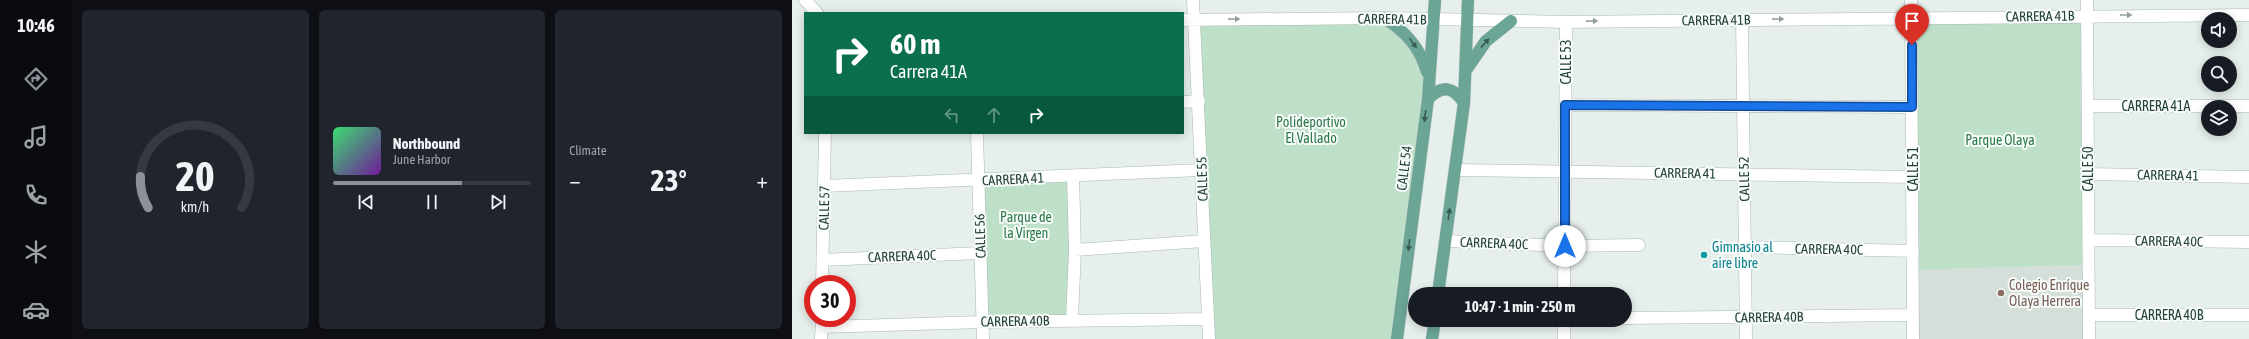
<!DOCTYPE html>
<meta charset="utf-8">
<style>
body{margin:0;font-family:"Asap Condensed",sans-serif;background:#20242c;color:#f1f3f6;height:100vh;display:flex;flex-direction:column;font-size:15px;white-space:nowrap}
*{box-sizing:border-box;margin:0}
p{font-size:13px;color:#9ea1a6}
.icon{flex:none;width:22px;height:22px;fill:none;stroke:currentColor;stroke-width:2;stroke-linecap:round;stroke-linejoin:round}
.map{position:relative;flex:1;overflow:hidden}
.panel{display:flex;flex-direction:column;gap:10px;padding:10px;background:#0d0f14;width:720px}
.panel>*{flex:none}
.top-card{position:absolute;left:12px;top:12px;width:380px;height:122px;border-radius:0px;box-shadow:0 2px 10px #0003;background:#0b6e4f;color:#fff;overflow:hidden}
.fabs{position:absolute;left:1409px;top:12px;display:grid;gap:8px}
.fabs a{display:grid;place-items:center;width:36px;height:36px;border-radius:50%;background:#171b24;box-shadow:0 2px 10px #0003;font-size:20px}
.speed{position:absolute;left:12px;top:275px;display:flex;gap:8px;font-size:20px;font-weight:700;text-align:center}
.speed>*{display:grid;place-content:center;width:52px;height:52px;border-radius:50%;background:#171b24;box-shadow:0 2px 10px #0003;line-height:1}
.speed .limit{border:6px solid #d22;background:#fff;color:#111}
.pin{position:absolute;display:grid;place-items:center;width:34px;height:34px;color:#fff;margin:-41px -17px;border-radius:50% 50% 50% 0;rotate:-45deg;box-shadow:0 0 4px #0007}
.pin .icon{rotate:45deg}
.me{position:absolute;width:44px;margin:-22px;rotate:0deg;stroke-linejoin:round;filter:drop-shadow(0 0 3px #0008)}
.turn{display:flex;align-items:center;gap:14px;height:84px;padding:0 20px;font-size:18px}
.turn .icon{width:52px;height:52px;stroke-width:2.5}
.turn b{display:block;font-size:28px;line-height:34px}
.lanes{display:flex;align-items:center;height:38px;padding:0 20px;background:#0003;justify-content:center;gap:20px;direction:ltr}
.lanes .off{opacity:.35}
.big{font-size:30px;font-weight:700;line-height:1.1}
.panel .tile{flex:1;display:flex;flex-direction:column;justify-content:center;gap:6px;min-width:0;padding:0 14px;border-radius:6px;background:#20242c}
.panel .dial{align-items:center;gap:0}
.dial svg{height:104px;overflow:visible;fill:none;stroke:#363941;stroke-width:7;stroke-linecap:round;text-anchor:middle}
.dial text{fill:#f1f3f6;stroke:none}
.song{display:flex;align-items:center;gap:12px}
.cover{width:48px;height:48px;border-radius:6px;background:linear-gradient(135deg,hsl(140 70% 55%),hsl(280 70% 35%))}
.played{height:4px;border-radius:2px;background:linear-gradient(90deg,#8c9099 65%,#363941 65%)}
.keys{display:flex;justify-content:space-around;direction:ltr}
.heat{display:flex;justify-content:space-between;align-items:center;font-size:22px;direction:ltr}
.panel .tiles{flex:1;display:grid;gap:10px;grid-template-columns:repeat(3,1fr)}
.trip{position:absolute;left:616px;top:287px;width:224px;height:40px;border-radius:20px;background:#171b24;box-shadow:0 2px 10px #0003;font-weight:700;line-height:40px;text-align:center}
main{display:flex;flex:1;min-height:0}
.tab-bar{display:flex;flex-direction:column;width:72px;justify-content:space-around;align-items:center;background:#090b0e;color:#9ea1a6}
.tab-bar .icon{width:28px;height:28px}
.tab-bar .current{color:#8c9099}
.tab-bar b{font-size:18px;color:#f1f3f6}
.map>svg:first-child{display:block}
.built{fill:#d4dfda}
.green{fill:#bfe0c8}
.lines{fill:none;stroke-linecap:round;stroke-linejoin:round}
.minor-casing{stroke:#a8b8b2;stroke-width:13}
.major-casing{stroke:#c2cac8;stroke-width:13}
.minor{stroke:#fff;stroke-width:12}
.major{stroke:#6aa596;stroke-width:12}
.oneway{fill:#92a09c}
.oneway2{fill:#365b51}
.route-casing{stroke:#114b97;stroke-width:10}
.route{stroke:#1a73e8;stroke-width:7}
.culture-dot{fill:#0f9aa8;stroke:#f7fbf9;stroke-width:1.5}
.education-dot{fill:#8d6e63;stroke:#f7fbf9;stroke-width:1.5}
.labels{text-anchor:middle;dominant-baseline:central;stroke-width:4;stroke-linejoin:round;paint-order:stroke}
.street-label{font-size:14px;fill:#24423a;stroke:#f7fbf9}
.park-label{font-size:14px;fill:#2d7a4b;stroke:#f7fbf9}
.culture-label{font-size:14px;fill:#0d838f;stroke:#f7fbf9;text-anchor:start}
.education-label{font-size:14px;fill:#785e54;stroke:#f7fbf9;text-anchor:start}
</style>
<main>
<nav class="tab-bar">
<b>10:46</b>
<svg class="icon current" aria-label="directions" viewBox="0 0 24 24"><path d="M12 3l9 9-9 9-9-9zM9 14v-3h6M13 9l2 2-2 2"/></svg>
<svg class="icon" aria-label="music" viewBox="0 0 24 24"><path d="M9 18V5l10-2v13"/><circle cx="6" cy="18" r="3"/><circle cx="16" cy="16" r="3"/></svg>
<svg class="icon" aria-label="phone" viewBox="0 0 24 24"><path d="M5 4h4l2 5-3 2q2 4 5 5l2-3 5 2v4C11 20 4 13 5 4z"/></svg>
<svg class="icon" aria-label="climate" viewBox="0 0 24 24"><path d="M12 3v18M4 7l16 10M4 17L20 7"/></svg>
<svg class="icon" aria-label="car" viewBox="0 0 24 24"><path d="M5 17H2v-5l4-1 3-4h7l3 4 3 1v5h-3M9 17h6M6 11h13"/><circle cx="7" cy="17" r="2"/><circle cx="17" cy="17" r="2"/></svg>
</nav>
<section class="panel">
<div class="tiles">
<div class="tile dial"><svg viewBox="0 0 100 80">
<path d="M14 69A42 42 0 1 1 86 69"/>
<path d="M14 69A42 42 0 0 1 8 45" stroke="#8c9099"/>
<text x="50" y="56" font-size="32" font-weight="700">20</text>
<text x="50" y="72" font-size="11">km/h</text>
</svg></div>
<div class="tile">
<div class="song"><i class="cover"></i><div><b>Northbound</b><p>June Harbor</p></div></div>
<div class="played"></div>
<div class="keys"><svg class="icon" aria-label="previous" viewBox="0 0 24 24"><path d="M18 5L8 12l10 7zM5 5v14"/></svg><svg class="icon" aria-label="pause" viewBox="0 0 24 24"><path d="M8 5v14M16 5v14"/></svg><svg class="icon" aria-label="next" viewBox="0 0 24 24"><path d="M6 5l10 7-10 7zM19 5v14"/></svg></div>
</div>
<div class="tile"><p>Climate</p>
<div class="heat"><a>−</a><b class="big">23°</b><a>+</a></div>
</div>
</div>
</section>
<div class="map">
<svg width="1457" height="339" viewBox="0 0 1457 339">
<rect width="100%" height="100%" fill="#e6efeb"/>
<path class="built" d="M1296 265 1297 339H1121V270Z"/>
<path class="green" d="M1295 15 1296 265 1121 270 1119 18Z
M592 18 605 26 637 78 605 339H417L403 20Z
M281 176 280 320 190 322 186 181Z"/>
<g class="lines">
<defs>
<path id="minor" d="M13 0 25 13
M401 0 417 339
M1119 0 1121 339
M1295 0 1297 339
M391 20 592 18 774 22 1457 15
M950 20 954 339
M391 102 407 101
M773 105 1120 107
M1296 106H1457
M185 133 191 339
M664 170 1121 177
M1296 174 1457 177
M32 186 409 170
M1297 240 1457 242
M653 241 773 246 847 245
M953 247 1121 251
M283 250 412 241
M31 260 188 253
M30 284 33 133
M772 294 774 22
M1297 315H1457
M833 318 1121 315
M280 320 283 250 281 176
M30 327 190 322 416 319
M29 339 30 318
M772 339V320"/>
<path id="major" d="M592 18C613 31 628 47 635 72
M674 70 694 41 719 21
M636 99C650 85 661 86 672 103
M646 294 672 103 676 0
M605 339 636 99 643 0
M640 339 643 320"/>
</defs>
<use href="#minor" class="minor-casing"/>
<use href="#major" class="major-casing"/>
<use href="#minor" class="minor"/>
<use href="#major" class="major"/>
</g>
<defs><path id="oneway-solid" d="M-6-.8H1V-3.2L6.5 0L1 3.2V.8H-6Z"/></defs>
<g class="oneway">
<use href="#oneway-solid" transform="translate(1334 15)"/>
<use href="#oneway-solid" transform="translate(442 19) rotate(-1)"/>
<use href="#oneway-solid" transform="translate(986 19) rotate(-1)"/>
<use href="#oneway-solid" transform="translate(800 21) rotate(-1)"/>
</g>
<g class="oneway2">
<use href="#oneway-solid" transform="translate(621 43) rotate(54)"/>
<use href="#oneway-solid" transform="translate(693 43) rotate(-47)"/>
<use href="#oneway-solid" transform="translate(633 116) rotate(97)"/>
<use href="#oneway-solid" transform="translate(657 214) rotate(-82)"/>
<use href="#oneway-solid" transform="translate(617 245) rotate(97)"/>
</g>
<g class="lines">
<defs>
<path id="route" d="M773 246V105L1120 107V45"/>
</defs>
<use href="#route" class="route-casing"/>
<use href="#route" class="route"/>
</g>
<circle class="culture-dot" cx="912" cy="255" r="4"/>
<circle class="education-dot" cx="1209" cy="293" r="4"/>
<g class="labels">
<g class="street-label">
<text transform="translate(1248 16) rotate(-1)">CARRERA 41B</text>
<text transform="translate(600 19) rotate(1)">CARRERA 41B</text>
<text transform="translate(924 20) rotate(-1)">CARRERA 41B</text>
<text transform="translate(774 62) rotate(-90)">CALLE 53</text>
<text x="1364" y="106">CARRERA 41A</text>
<text transform="translate(612 168) rotate(-83)">CALLE 54</text>
<text transform="translate(1121 169) rotate(-90)">CALLE 51</text>
<text transform="translate(1296 169) rotate(-90)">CALLE 50</text>
<text transform="translate(893 173) rotate(1)">CARRERA 41</text>
<text transform="translate(1376 175) rotate(1)">CARRERA 41</text>
<text transform="translate(221 179) rotate(-3)">CARRERA 41</text>
<text transform="translate(410 179) rotate(-92)">CALLE 55</text>
<text transform="translate(952 179) rotate(-91)">CALLE 52</text>
<text transform="translate(32 208) rotate(-89)">CALLE 57</text>
<text transform="translate(188 236) rotate(-92)">CALLE 56</text>
<text transform="translate(1377 241) rotate(1)">CARRERA 40C</text>
<text transform="translate(702 243) rotate(2)">CARRERA 40C</text>
<text transform="translate(1037 249) rotate(1)">CARRERA 40C</text>
<text transform="translate(110 256) rotate(-2)">CARRERA 40C</text>
<text x="1377" y="315">CARRERA 40B</text>
<text transform="translate(977 317) rotate(-1)">CARRERA 40B</text>
<text transform="translate(223 321) rotate(-1)">CARRERA 40B</text>
</g>
<g class="park-label">
<text x="519" y="122">Polideportivo<tspan x="519" dy="16">El Vallado</tspan></text>
<text x="1208" y="140">Parque Olaya</text>
<text x="234" y="217">Parque de<tspan x="234" dy="16">la Virgen</tspan></text>
</g>
<g class="culture-label">
<text x="920" y="247">Gimnasio al<tspan x="920" dy="16">aire libre</tspan></text>
</g>
<g class="education-label">
<text x="1217" y="285">Colegio Enríque<tspan x="1217" dy="16">Olaya Herrera</tspan></text>
</g>
</g>
</svg>
<div class="fabs">
<a><svg class="icon" aria-label="sound" viewBox="0 0 24 24"><path d="M4 9h4l5-4v14l-5-4H4zM17 9q2 3 0 6"/></svg></a>
<a><svg class="icon" aria-label="search" viewBox="0 0 24 24"><circle cx="10" cy="10" r="6"/><path d="M15 15l6 6"/></svg></a>
<a><svg class="icon" aria-label="layers" viewBox="0 0 24 24"><path d="M12 4l9 5-9 5-9-5zM3 14l9 5 9-5"/></svg></a>
</div>
<div class="speed"><div class="limit">30</div></div>
<div class="pin" style="left:1120px;top:45px;background:#d93025"><svg class="icon" aria-label="arrive" viewBox="0 0 24 24"><path d="M6 21V4h12l-3 4 3 4H6"/></svg></div>
<svg class="me" style="left:773px;top:246px" viewBox="-20 -20 40 40"><circle r="19" fill="#fff"/><path d="M0-13L10 11 0 6-10 11z" fill="#1a73e8"/></svg>
<div class="trip">10:47 · 1 min · 250 m</div>
<div class="top-card">
<div class="turn"><svg class="icon" aria-label="right" viewBox="0 0 24 24"><path d="M7 20v-9h11M14 6l5 5-5 5"/></svg><div><b>60 m</b>Carrera 41A</div></div>
<div class="lanes"><svg class="icon off" aria-label="left" viewBox="0 0 24 24"><path d="M17 20v-9H6M10 6l-5 5 5 5"/></svg><svg class="icon off" aria-label="ahead" viewBox="0 0 24 24"><path d="M12 20V5M6 11l6-6 6 6"/></svg><svg class="icon" aria-label="right" viewBox="0 0 24 24"><path d="M7 20v-9h11M14 6l5 5-5 5"/></svg></div>
</div>
</div>
</main>
